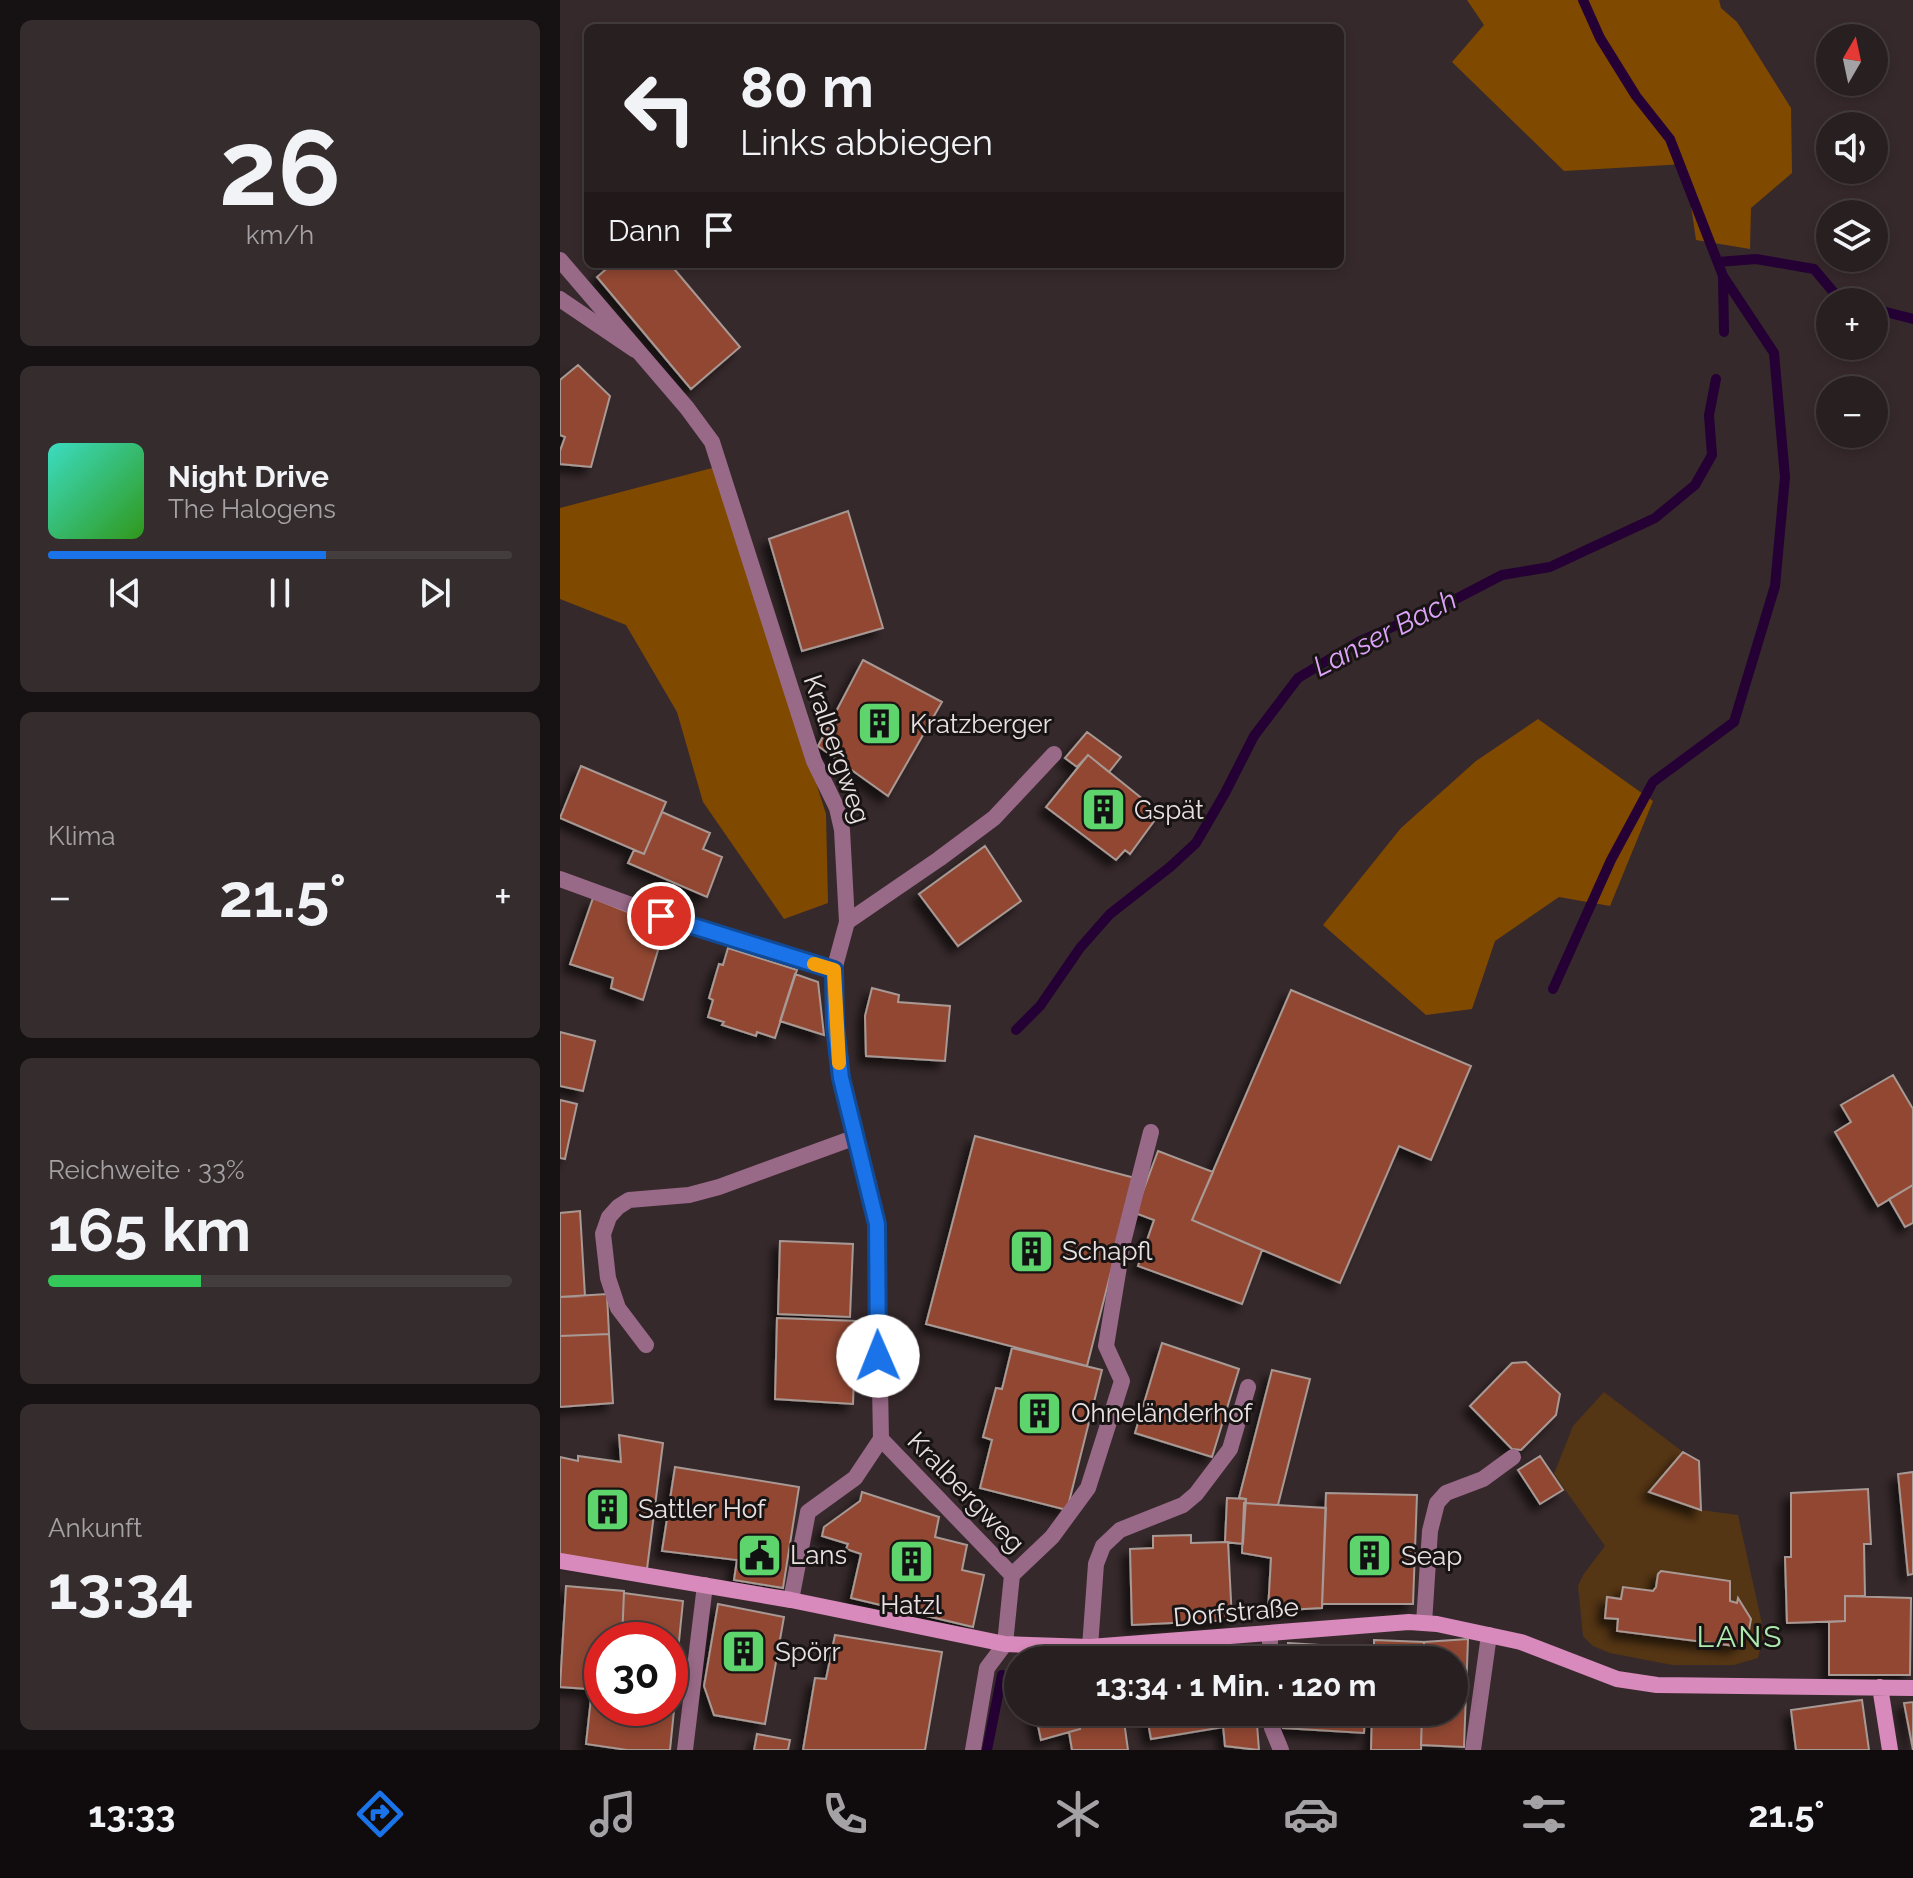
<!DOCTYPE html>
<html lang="de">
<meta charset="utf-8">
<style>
body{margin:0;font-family:Raleway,sans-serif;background:#342c2d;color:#f1f3f6;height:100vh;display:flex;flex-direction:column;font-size:30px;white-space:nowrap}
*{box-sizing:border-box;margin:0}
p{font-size:26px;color:#a5a2a5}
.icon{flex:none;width:44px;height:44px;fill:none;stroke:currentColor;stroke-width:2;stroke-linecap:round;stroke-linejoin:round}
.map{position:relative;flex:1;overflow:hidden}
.side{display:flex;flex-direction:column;gap:20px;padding:20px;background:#161112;width:560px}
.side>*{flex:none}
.banner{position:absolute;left:24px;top:24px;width:760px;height:244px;border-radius:12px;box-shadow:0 4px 12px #0003,0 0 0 2px #443d3e;background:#281f20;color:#f1f3f6;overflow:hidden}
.needle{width:52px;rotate:9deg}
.fabs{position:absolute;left:1256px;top:24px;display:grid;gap:16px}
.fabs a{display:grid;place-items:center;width:72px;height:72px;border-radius:50%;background:#281f20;box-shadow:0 4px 12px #0003,0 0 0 2px #443d3e;font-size:40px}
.speed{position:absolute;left:24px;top:1622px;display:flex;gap:16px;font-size:40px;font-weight:700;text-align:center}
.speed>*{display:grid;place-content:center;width:104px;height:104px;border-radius:50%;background:#281f20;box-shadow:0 4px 12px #0003,0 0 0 2px #443d3e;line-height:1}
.speed .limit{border:12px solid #d22;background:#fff;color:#111}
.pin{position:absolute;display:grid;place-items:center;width:68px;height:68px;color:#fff;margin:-34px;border:4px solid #fff;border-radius:50%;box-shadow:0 2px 8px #0007}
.me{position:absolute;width:88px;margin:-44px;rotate:359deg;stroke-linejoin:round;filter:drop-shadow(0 0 6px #0008)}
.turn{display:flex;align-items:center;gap:28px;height:168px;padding:0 24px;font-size:36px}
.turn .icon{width:104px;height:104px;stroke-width:2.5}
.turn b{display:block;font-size:56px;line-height:68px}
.then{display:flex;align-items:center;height:76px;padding:0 24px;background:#0003;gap:16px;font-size:30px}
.big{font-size:60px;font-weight:700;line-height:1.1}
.side .tile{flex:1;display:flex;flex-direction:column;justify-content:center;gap:12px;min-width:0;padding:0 28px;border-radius:12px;background:#342c2d}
.side .dial{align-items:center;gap:0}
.dial b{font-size:104px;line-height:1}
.song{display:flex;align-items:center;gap:24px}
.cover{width:96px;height:96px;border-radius:12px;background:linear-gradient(135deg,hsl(170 70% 55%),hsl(110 70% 35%))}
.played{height:8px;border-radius:4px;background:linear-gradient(90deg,#1a73e8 60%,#443d3e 60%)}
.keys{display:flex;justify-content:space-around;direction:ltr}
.heat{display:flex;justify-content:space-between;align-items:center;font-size:44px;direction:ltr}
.charge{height:12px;border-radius:6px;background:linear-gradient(90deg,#34c759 33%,#443d3e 0)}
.trip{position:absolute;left:444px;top:1646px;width:464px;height:80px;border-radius:40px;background:#281f20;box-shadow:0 4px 12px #0003,0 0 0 2px #443d3e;font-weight:700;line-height:80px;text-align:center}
.menu{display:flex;height:128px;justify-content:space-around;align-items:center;background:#100c0d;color:#a5a2a5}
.menu .icon{width:56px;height:56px}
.menu .current{color:#1a73e8}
.menu b{font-size:36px;color:#f1f3f6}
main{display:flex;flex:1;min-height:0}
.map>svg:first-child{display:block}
.green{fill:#543514;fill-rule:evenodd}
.forest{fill:#804900}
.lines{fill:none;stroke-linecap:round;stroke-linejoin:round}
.stream{stroke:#240034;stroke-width:10}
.building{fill:#914733;stroke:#a89994;stroke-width:2;filter:url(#shadow)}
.service{stroke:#996988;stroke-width:16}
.minor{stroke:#996988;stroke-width:16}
.secondary{stroke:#d78abb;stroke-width:16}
.route-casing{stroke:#114b97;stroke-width:20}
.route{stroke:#1a73e8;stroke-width:14}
.slow{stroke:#f59e0b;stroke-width:14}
.labels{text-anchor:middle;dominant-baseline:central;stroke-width:6;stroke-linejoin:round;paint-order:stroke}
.poi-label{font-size:26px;fill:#e9e1e2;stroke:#191414;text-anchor:start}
.street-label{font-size:26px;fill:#e9e1e2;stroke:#191414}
.water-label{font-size:28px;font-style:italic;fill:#dea3fb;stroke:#191414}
.quarter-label{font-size:30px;letter-spacing:2px;fill:#aeeab0;stroke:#191414}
</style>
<main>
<section class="side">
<div class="tile dial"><b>26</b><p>km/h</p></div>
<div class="tile">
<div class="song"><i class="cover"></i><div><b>Night Drive</b><p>The Halogens</p></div></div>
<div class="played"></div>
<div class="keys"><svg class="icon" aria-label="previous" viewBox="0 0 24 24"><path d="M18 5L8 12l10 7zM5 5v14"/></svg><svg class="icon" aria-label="pause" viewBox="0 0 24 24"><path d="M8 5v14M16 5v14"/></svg><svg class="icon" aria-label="next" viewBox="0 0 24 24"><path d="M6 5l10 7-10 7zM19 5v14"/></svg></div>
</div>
<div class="tile"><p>Klima</p>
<div class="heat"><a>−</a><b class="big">21.5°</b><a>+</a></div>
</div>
<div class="tile"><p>Reichweite · 33%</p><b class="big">165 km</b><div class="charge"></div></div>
<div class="tile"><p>Ankunft</p><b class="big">13:34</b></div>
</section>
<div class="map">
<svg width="1353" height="1750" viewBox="0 0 1353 1750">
<defs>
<filter id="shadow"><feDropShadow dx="-7" dy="7" stdDeviation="4" flood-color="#0009"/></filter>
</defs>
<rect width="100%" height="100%" fill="#36292b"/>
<path class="green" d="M1044 1392 1123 1452 1090 1492 1141 1510 1178 1515 1204 1633 1198 1658 1174 1665H1112L1050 1653 1033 1646 1023 1636 1018 1586 1023 1575 1045 1546 994 1474 1013 1426ZM1101 1571 1170 1581V1601L1177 1603 1179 1599 1191 1619 1188 1636 1175 1646 1045 1617 1061 1599 1063 1587 1093 1591 1096 1587 1098 1574Z"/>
<path class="forest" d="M907 0H1159L1161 8 1177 22 1231 108 1232 173 1191 208 1190 249 1136 240 1125 164 1004 171 892 62 924 25Z
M156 467 266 814 268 903 224 919 143 802 117 712 66 625 0 599V508Z
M978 719 1093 801 1050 906 999 897 935 941 912 1009 866 1015 763 925 841 828 916 761Z"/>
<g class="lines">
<path class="stream" d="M1023 0 1040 38 1076 96 1110 139 1163 276 1164 332
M1158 262 1196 259 1254 269 1276 295 1295 302
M1314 309 1353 319
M993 989 1051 860 1093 782 1174 722 1215 586 1225 477 1214 353 1163 276
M456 1030 480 1006 520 948 550 914 610 867 636 843 665 793 694 736 738 678 800 641 890 602 942 575 990 567 1095 518 1135 485 1152 455 1149 415 1156 379
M427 1750 442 1675"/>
</g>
<path class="building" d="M52 264H110L180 347 131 389 37 277Z
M18 365 50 396 31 467 0 464V451L5 437 0 435V380Z
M288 511 323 628 242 651 209 539Z
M303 660 382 702 328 796 258 746Z
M527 732 561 757 549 772 528 755 517 767 505 758Z
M528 755 600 813 570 854 565 850 556 860 486 807Z
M21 766 106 802 84 854 0 818Z
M102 812 150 833 143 849 162 857 147 897 68 863 74 850 84 854Z
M425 846 461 901 398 946 359 894Z
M33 898 105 927 83 1000 51 988 53 978 10 964Z
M168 948 237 970 215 1038 197 1032 196 1036 162 1025 164 1022 148 1017 153 1000 149 998 159 964 163 965Z
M235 974 258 982 264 1035 220 1021Z
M312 988 339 995 338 1002 390 1006 385 1061 306 1056 305 1016Z
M731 990 911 1066 871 1160 839 1146 780 1283 632 1220Z
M0 1032 35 1041 23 1091 0 1086Z
M1333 1075 1353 1109V1185L1318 1206 1275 1132 1291 1122 1281 1105Z
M0 1100 17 1104 5 1159 0 1158Z
M415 1136 575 1178 527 1366 366 1324Z
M598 1151 653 1172 632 1220 702 1250 682 1304 578 1266 594 1220 575 1213Z
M1353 1185V1223L1345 1227 1329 1199Z
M20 1211 25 1296 0 1297V1213Z
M220 1241 293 1244 290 1317 218 1314Z
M47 1294 49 1334 0 1336V1297Z
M217 1318 296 1321 293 1404 215 1399Z
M49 1334 53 1403 0 1407V1336Z
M602 1343 679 1369 652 1457 575 1433Z
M452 1348 542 1370 507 1510 420 1488 432 1440 423 1437 436 1388 442 1389Z
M966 1362 1000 1394 996 1415 961 1450 952 1449 910 1406 952 1363Z
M712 1370 750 1379 718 1505 685 1503 686 1499 679 1498Z
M59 1435 103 1443 87 1569 0 1556V1457L18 1461V1456L61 1462Z
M1123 1452 1139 1461 1141 1510 1089 1492Z
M980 1456 1003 1490 980 1504 958 1470Z
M115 1467 239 1487 223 1588 174 1580 177 1560 102 1551Z
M1353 1472V1574L1348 1575 1338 1474Z
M1308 1489 1311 1544H1304L1305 1596H1285V1621L1227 1623 1225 1557H1231V1493Z
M302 1492 379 1517 375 1537 407 1545 402 1570 424 1575 413 1627 291 1598 301 1554 286 1549 288 1544 262 1536 264 1527 300 1501Z
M766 1493 857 1495 853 1604H762Z
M667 1498 686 1499 683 1544 665 1542Z
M684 1503 766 1508 762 1608 708 1611 711 1558 682 1553Z
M631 1535V1543L668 1542 672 1620 572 1625 570 1549 593 1548V1536Z
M1101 1571 1170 1581V1601L1177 1603 1178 1598 1191 1619 1188 1636 1175 1646 1057 1631 1058 1619 1045 1618 1047 1597 1061 1599 1063 1587 1093 1591 1096 1587 1098 1574Z
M6 1586 64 1591 62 1640H42V1690L0 1687Z
M64 1593 123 1601 117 1661H110V1640H62Z
M1285 1596 1351 1598 1350 1675H1269V1622L1285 1621Z
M158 1604 224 1617 205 1724 154 1715 144 1686Z
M275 1635 382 1652 365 1750H243L255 1678 266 1679Z
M908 1639 904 1747 861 1745 862 1712H894V1660H864V1642Z
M814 1640 864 1642V1660H814Z
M728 1643 807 1648 806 1660H727Z
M32 1689 42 1690V1708H110V1689L116 1690 110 1750H67L26 1744Z
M1302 1700 1309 1750H1236L1231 1710Z
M1353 1702V1750L1344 1703Z
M475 1712H517L520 1729 481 1740Z
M517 1712H562L563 1714 518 1720Z
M586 1712H661L664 1727 591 1739Z
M696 1712 699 1750 665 1746 662 1715Z
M724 1712H805L804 1733 723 1728Z
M812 1712H862L861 1750H811Z
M563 1714 568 1750H512L509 1732 520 1729 518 1720Z
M197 1734 230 1740 228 1750H194Z"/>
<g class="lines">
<path class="service" d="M0 299 75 350
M0 879 126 925 274 970
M287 922 379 859 434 818 494 754
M86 1345 58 1308 48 1278 43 1234 49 1217 58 1207 69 1200 129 1195 159 1187 296 1137
M452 1575 492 1537 528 1488 562 1381 546 1346 563 1242 591 1132
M231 1600 248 1512 295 1478 321 1439
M864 1623 870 1531 877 1503 886 1493 923 1479 953 1457
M530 1647 536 1564 543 1546 560 1530 623 1505 636 1494 670 1449 688 1387
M710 1660V1633
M710 1712 712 1728 721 1750
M125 1750 145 1585
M913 1750 929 1635"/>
<path class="minor" d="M0 260 127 408 152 442 254 761 277 808 282 830 287 922 274 970 275 1026 285 1100 309 1184 317 1224 321 1439 452 1575 445 1644 427 1668 413 1750"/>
<path class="secondary" d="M0 1561 231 1600 445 1644 530 1647 849 1622 877 1624 961 1642 1057 1679 1097 1685 1353 1688
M1320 1687 1330 1750"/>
</g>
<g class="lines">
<defs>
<path id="route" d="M101 916 274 970 275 1026 281 1078 317 1224 318 1356"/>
</defs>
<use href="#route" class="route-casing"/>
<use href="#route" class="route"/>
<path class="slow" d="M254 964 274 970 279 1063"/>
</g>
<defs>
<symbol id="building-square" viewBox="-11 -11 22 22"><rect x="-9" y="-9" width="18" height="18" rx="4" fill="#5ed56c" stroke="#191414"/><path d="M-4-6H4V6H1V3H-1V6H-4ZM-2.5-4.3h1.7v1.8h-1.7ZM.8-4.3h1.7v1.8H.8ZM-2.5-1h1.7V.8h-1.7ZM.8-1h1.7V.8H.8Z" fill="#111"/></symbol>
<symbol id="civic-square" viewBox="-11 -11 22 22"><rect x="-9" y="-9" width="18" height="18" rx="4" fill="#5ed56c" stroke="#191414"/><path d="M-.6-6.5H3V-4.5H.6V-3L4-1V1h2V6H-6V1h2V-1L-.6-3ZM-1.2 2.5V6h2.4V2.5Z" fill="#111"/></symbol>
</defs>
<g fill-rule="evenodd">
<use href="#building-square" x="294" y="698" width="51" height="51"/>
<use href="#building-square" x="518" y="784" width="51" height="51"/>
<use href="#building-square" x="446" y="1226" width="51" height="51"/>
<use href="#building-square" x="454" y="1388" width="51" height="51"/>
<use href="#building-square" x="22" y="1484" width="51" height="51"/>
<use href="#civic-square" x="174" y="1530" width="51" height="51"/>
<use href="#building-square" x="784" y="1530" width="51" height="51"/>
<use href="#building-square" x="326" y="1536" width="51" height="51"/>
<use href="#building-square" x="158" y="1626" width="51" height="51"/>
</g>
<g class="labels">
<g class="poi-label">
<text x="350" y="724">Kratzberger</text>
<text x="574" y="810">Gspät</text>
<text x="502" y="1251">Schapfl</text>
<text x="511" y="1413">Ohneländerhof</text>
<text x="78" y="1509">Sattler Hof</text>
<text x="230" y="1555">Lans</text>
<text x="841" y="1556">Seap</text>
<text x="351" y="1605" text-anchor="middle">Hatzl</text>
<text x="215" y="1652">Spörr</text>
</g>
<g class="street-label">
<text transform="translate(277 749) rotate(71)">Kralbergweg</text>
<text transform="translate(406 1492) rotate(46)">Kralbergweg</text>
<text transform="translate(676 1612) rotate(-5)">Dorfstraße</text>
</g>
<g class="water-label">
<text transform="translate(825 633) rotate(-27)">Lanser Bach</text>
</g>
<g class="quarter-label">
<text x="1180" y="1636">LANS</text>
</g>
</g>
</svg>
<div class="fabs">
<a><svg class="needle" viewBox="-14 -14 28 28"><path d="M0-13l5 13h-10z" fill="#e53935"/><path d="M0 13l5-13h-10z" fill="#a5a2a5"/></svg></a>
<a><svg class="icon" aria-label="sound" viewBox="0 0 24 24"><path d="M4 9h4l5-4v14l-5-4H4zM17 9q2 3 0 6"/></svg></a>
<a><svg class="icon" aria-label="layers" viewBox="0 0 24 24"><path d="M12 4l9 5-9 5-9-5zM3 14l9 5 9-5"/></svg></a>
<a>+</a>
<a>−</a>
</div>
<div class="speed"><div class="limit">30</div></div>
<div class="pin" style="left:101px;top:916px;background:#d93025"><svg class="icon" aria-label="arrive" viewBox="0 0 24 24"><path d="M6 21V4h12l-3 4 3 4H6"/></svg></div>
<svg class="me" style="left:318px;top:1356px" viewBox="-20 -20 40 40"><circle r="19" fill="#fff"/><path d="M0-13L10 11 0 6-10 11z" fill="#1a73e8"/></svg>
<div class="trip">13:34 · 1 Min. · 120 m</div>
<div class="banner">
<div class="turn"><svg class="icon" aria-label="left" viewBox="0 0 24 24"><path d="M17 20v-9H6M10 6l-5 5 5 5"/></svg><div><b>80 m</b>Links abbiegen</div></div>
<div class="then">Dann<svg class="icon" aria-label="arrive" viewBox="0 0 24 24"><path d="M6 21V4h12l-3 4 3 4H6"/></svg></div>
</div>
</div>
</main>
<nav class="menu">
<b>13:33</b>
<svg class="icon current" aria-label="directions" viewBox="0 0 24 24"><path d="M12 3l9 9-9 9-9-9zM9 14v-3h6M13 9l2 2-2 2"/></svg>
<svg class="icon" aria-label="music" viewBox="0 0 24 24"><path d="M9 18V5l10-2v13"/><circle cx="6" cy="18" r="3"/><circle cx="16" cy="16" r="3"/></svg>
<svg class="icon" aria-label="phone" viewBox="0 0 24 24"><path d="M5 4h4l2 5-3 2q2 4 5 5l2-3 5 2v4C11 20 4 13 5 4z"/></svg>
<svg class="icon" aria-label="climate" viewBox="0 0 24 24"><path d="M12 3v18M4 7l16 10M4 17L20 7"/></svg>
<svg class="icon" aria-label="car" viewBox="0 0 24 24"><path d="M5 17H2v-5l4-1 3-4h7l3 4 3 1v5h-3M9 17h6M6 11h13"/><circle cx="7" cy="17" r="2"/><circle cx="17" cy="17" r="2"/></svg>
<svg class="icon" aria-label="filters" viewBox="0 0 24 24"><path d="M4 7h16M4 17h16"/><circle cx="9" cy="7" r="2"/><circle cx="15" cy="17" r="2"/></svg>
<b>21.5°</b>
</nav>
